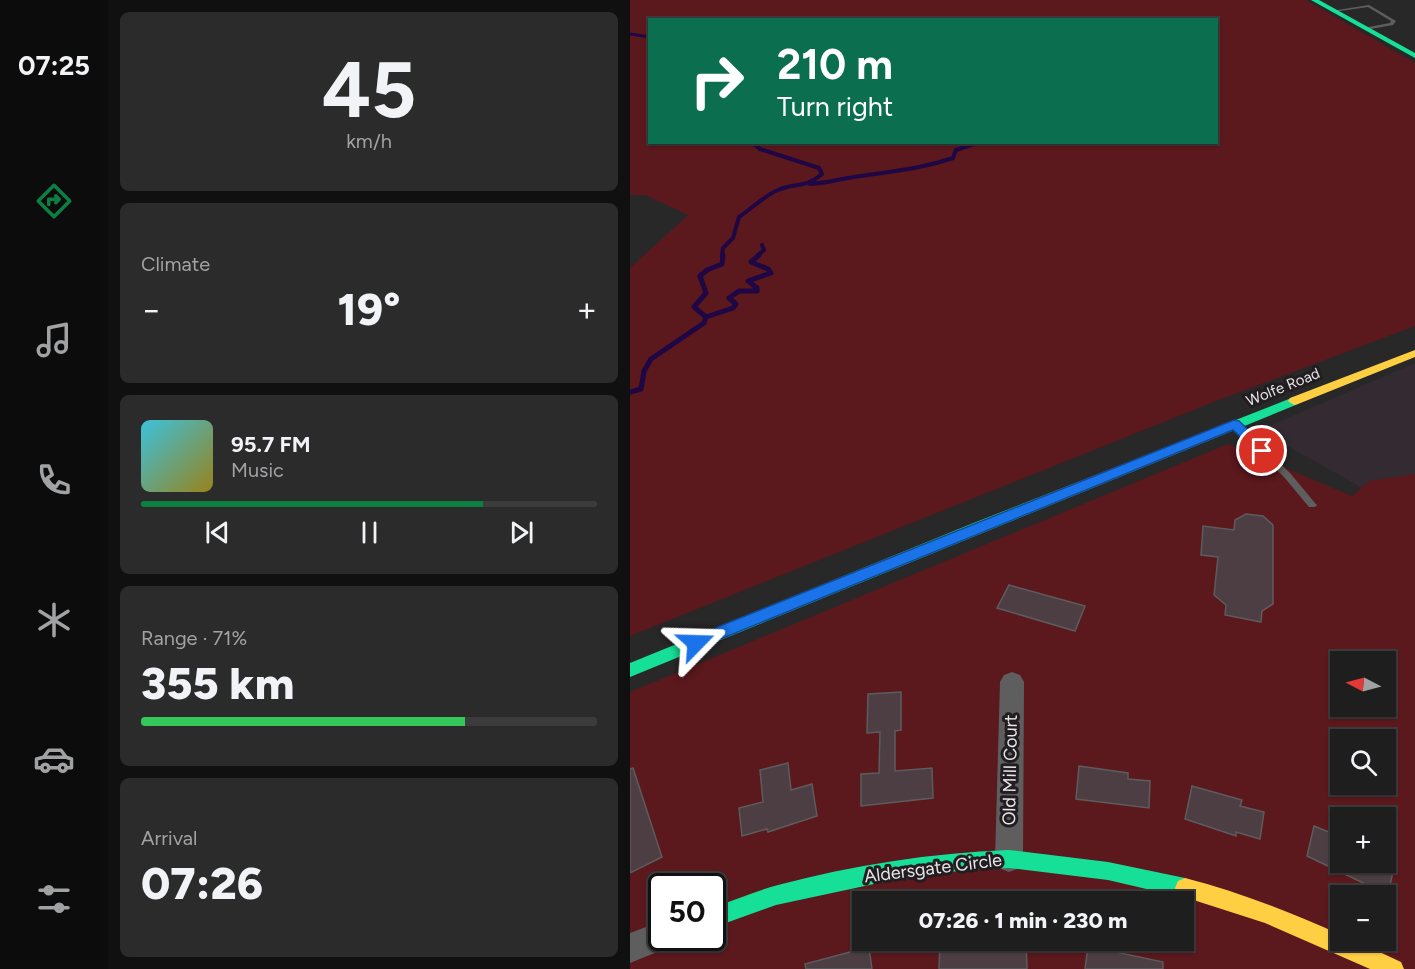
<!DOCTYPE html>
<meta charset="utf-8">
<style>
body{margin:0;font-family:Figtree,sans-serif;background:#2c2b2c;color:#f1f3f6;height:100vh;display:flex;flex-direction:column;font-size:22px;white-space:nowrap}
*{box-sizing:border-box;margin:0}
p{font-size:20px;color:#a1a2a4}
.icon{flex:none;width:33px;height:33px;fill:none;stroke:currentColor;stroke-width:2;stroke-linecap:round;stroke-linejoin:round}
.map{position:relative;flex:1;overflow:hidden}
.drawer{display:flex;flex-direction:column;gap:12px;padding:12px;background:#111011;width:522px}
.drawer>*{flex:none}
.guide{position:absolute;left:18px;top:18px;width:570px;height:126px;border-radius:0px;box-shadow:0 2px 4px #0004,0 0 0 2px #3c3c3d;background:#0b6e4f;color:#fff;overflow:hidden}
.needle{width:39px;rotate:276deg}
.tools{position:absolute;left:700px;top:651px;display:grid;gap:12px}
.tools a{display:grid;place-items:center;width:66px;height:66px;border-radius:0px;background:#1f1e1f;box-shadow:0 2px 4px #0004,0 0 0 2px #3c3c3d;font-size:30px}
.speed{position:absolute;left:18px;top:873px;display:flex;gap:12px;font-size:30px;font-weight:700;text-align:center}
.speed>*{display:grid;place-content:center;width:78px;height:78px;border-radius:50%;background:#1f1e1f;box-shadow:0 2px 4px #0004,0 0 0 2px #3c3c3d;line-height:1}
.speed .limit{border:3px solid #111;border-radius:9px;background:#fff;color:#111}
.pin{position:absolute;display:grid;place-items:center;width:51px;height:51px;color:#fff;margin:-26px;border:3px solid #fff;border-radius:50%;box-shadow:0 2px 6px #0007}
.me{position:absolute;width:66px;margin:-33px;rotate:68deg;stroke-linejoin:round;filter:drop-shadow(0 0 4px #0008)}
.turn{display:flex;align-items:center;gap:21px;height:126px;padding:0 30px;font-size:27px}
.turn .icon{width:78px;height:78px;stroke-width:2.5}
.turn b{display:block;font-size:42px;line-height:51px}
.big{font-size:45px;font-weight:800;line-height:1.1}
.drawer .card{flex:1;display:flex;flex-direction:column;justify-content:center;gap:9px;min-width:0;padding:0 21px;border-radius:9px;background:#2c2b2c}
.drawer .dial{align-items:center;gap:0}
.dial b{font-size:78px;line-height:1}
.song{display:flex;align-items:center;gap:18px}
.cover{width:72px;height:72px;border-radius:9px;background:linear-gradient(135deg,hsl(190 70% 55%),hsl(50 70% 35%))}
.played{height:6px;border-radius:3px;background:linear-gradient(90deg,#0b8043 75%,#3c3c3d 75%)}
.keys{display:flex;justify-content:space-around;direction:ltr}
.heat{display:flex;justify-content:space-between;align-items:center;font-size:33px;direction:ltr}
.charge{height:9px;border-radius:4px;background:linear-gradient(90deg,#34c759 71%,#3c3c3d 0)}
.trip{position:absolute;left:222px;top:891px;width:342px;height:60px;border-radius:0px;background:#1f1e1f;box-shadow:0 2px 4px #0004,0 0 0 2px #3c3c3d;font-weight:800;line-height:60px;text-align:center}
main{display:flex;flex:1;min-height:0}
.menu{display:flex;flex-direction:column;width:108px;justify-content:space-around;align-items:center;background:#0c0c0c;color:#a1a2a4}
.menu .icon{width:42px;height:42px}
.menu .active{color:#0b8043}
.menu b{font-size:27px;color:#f1f3f6}
.map>svg:first-child{display:block}
.built{fill:#332b31}
.green{fill:#5b181d;fill-rule:evenodd}
.lines{fill:none;stroke-linecap:round;stroke-linejoin:round}
.stream-far2{stroke:#1f0644;stroke-width:3}
.stream-far1{stroke:#1f0644;stroke-width:4}
.stream{stroke:#1f0644;stroke-width:5}
.building{fill:#4d3e44;stroke:#5d5c5d;stroke-width:1.5}
.lane{fill:#5f5e5f;fill-rule:evenodd}
.street{fill:#5f5e5f;fill-rule:evenodd}
.fast{fill:#16e098;fill-rule:evenodd}
.slow{fill:#ffcf43;fill-rule:evenodd}
.route{fill:#1a73e8;stroke:#114b97;stroke-width:1.5}
.labels{text-anchor:middle;dominant-baseline:central;stroke-width:6;stroke-linejoin:round;paint-order:stroke}
.street-label{font-size:15px;fill:#e7e5e6;stroke:#211d20}
.near-street-label{font-size:18px;fill:#e7e5e6;stroke:#211d20}
</style>
<main>
<nav class="menu">
<b>07:25</b>
<svg class="icon active" aria-label="directions" viewBox="0 0 24 24"><path d="M12 3l9 9-9 9-9-9zM9 14v-3h6M13 9l2 2-2 2"/></svg>
<svg class="icon" aria-label="music" viewBox="0 0 24 24"><path d="M9 18V5l10-2v13"/><circle cx="6" cy="18" r="3"/><circle cx="16" cy="16" r="3"/></svg>
<svg class="icon" aria-label="phone" viewBox="0 0 24 24"><path d="M5 4h4l2 5-3 2q2 4 5 5l2-3 5 2v4C11 20 4 13 5 4z"/></svg>
<svg class="icon" aria-label="climate" viewBox="0 0 24 24"><path d="M12 3v18M4 7l16 10M4 17L20 7"/></svg>
<svg class="icon" aria-label="car" viewBox="0 0 24 24"><path d="M5 17H2v-5l4-1 3-4h7l3 4 3 1v5h-3M9 17h6M6 11h13"/><circle cx="7" cy="17" r="2"/><circle cx="17" cy="17" r="2"/></svg>
<svg class="icon" aria-label="filters" viewBox="0 0 24 24"><path d="M4 7h16M4 17h16"/><circle cx="9" cy="7" r="2"/><circle cx="15" cy="17" r="2"/></svg>
</nav>
<section class="drawer">
<div class="card dial"><b>45</b><p>km/h</p></div>
<div class="card"><p>Climate</p>
<div class="heat"><a>−</a><b class="big">19°</b><a>+</a></div>
</div>
<div class="card">
<div class="song"><i class="cover"></i><div><b>95.7 FM</b><p>Music</p></div></div>
<div class="played"></div>
<div class="keys"><svg class="icon" aria-label="previous" viewBox="0 0 24 24"><path d="M18 5L8 12l10 7zM5 5v14"/></svg><svg class="icon" aria-label="pause" viewBox="0 0 24 24"><path d="M8 5v14M16 5v14"/></svg><svg class="icon" aria-label="next" viewBox="0 0 24 24"><path d="M6 5l10 7-10 7zM19 5v14"/></svg></div>
</div>
<div class="card"><p>Range · 71%</p><b class="big">355 km</b><div class="charge"></div></div>
<div class="card"><p>Arrival</p><b class="big">07:26</b></div>
</section>
<div class="map">
<svg width="785" height="969" viewBox="0 0 785 969">
<rect width="100%" height="100%" fill="#292829"/>
<path class="built" d="M785 363V531L746 496 630 430Z"/>
<path class="green" d="M0 0H676L785 63V326L581 403 0 636V268L58 215 15 195H0ZM20 20H586V142H20Z
M598 444 722 496 739 481 785 474V969H0V692ZM711 662H756V706H711ZM711 740H756V784H711ZM711 818H756V862H711ZM32 886H82V938H32ZM711 896H756V940H711ZM232 902H554V940H232Z"/>
<g class="lines">
<path class="stream-far2" d="M0 34 20 37"/>
<path class="stream-far1" d="M180 184C198 183 213 178 231 176 264 171 291 169 323 158L326 150 349 142
M92 256 93 248 103 238 109 217C123 208 132 197 148 190 167 182 174 189 192 174L189 168 130 149 125 145 126 142
M127 256 134 250 132 245"/>
<path class="stream" d="M76 317 103 308 106 304 99 298 109 291H127V288L118 281 141 273 138 269 121 262 129 255
M0 392 11 389 14 371 21 359 74 323 76 317 64 307 76 293 70 276 77 270 92 264 93 255"/>
</g>
<path class="building" d="M616 514 633 516 643 525V604L632 611 631 622 595 615 596 605 584 595 588 557 571 555 573 526 604 530 605 520Z
M379 585 455 606 445 631 367 608Z
M271 692V730L265 731V771L302 768 303 798 231 806V774L249 773 250 732 237 733 238 694Z
M158 763 161 790 182 784 187 816 138 832 137 829 112 836 109 808 133 802 130 770Z
M449 766 498 773V779L520 781 519 808 446 799Z
M3 768 32 857 0 873V769Z
M562 786 612 800 610 806 634 812 630 839 606 832V836L555 819Z
M684 826 711 837V862H765L758 895 677 856Z
M310 940H396L397 969H309Z
M458 946 533 962V969H455Z
M239 947 242 969H176L175 964Z"/>
<g class="lines">
<path class="lane" d="M739 5 766 21 763 25 735 30 733 28 760 23 761 21 738 7 703 12 701 11Z
M604 421 607 422 660 473 685 503 687 505 685 507H679L654 477 601 426 600 424Z"/>
<path class="street" d="M382 672 390 675 394 682 393 859 389 868 379 872 369 868 365 859 370 682 374 675Z
M32 921V938H46L42 946 0 963V933Z"/>
<path class="fast" d="M681 0H689L785 53V58Z
M664 397 670 401 668 404 0 677V663L341 524Z
M379 850 478 862 555 878 562 881 565 888 562 895 555 898 478 880 379 868 334 870 244 884 146 905 82 928V908C104 900 126 891 148 885 223 865 301 853 379 850Z"/>
<path class="slow" d="M785 350V357L668 404 664 405 658 401 660 398Z
M555 878C609 892 660 912 711 935V940H724L771 962 774 969H740L635 923 548 895 545 888 548 881Z"/>
</g>
<path class="route" d="M604 420 609 421 637 448 639 451 637 454H628L603 430 71 647 66 649 60 647 58 643 60 638Z"/>
<g class="labels">
<g class="street-label">
<text transform="translate(653 387) rotate(-22)">Wolfe Road</text>
</g>
<g class="near-street-label">
<text transform="translate(380 770) rotate(-89)">Old Mill Court</text>
<text transform="translate(303 868) rotate(-7)">Aldersgate Circle</text>
</g>
</g>
</svg>
<div class="tools">
<a><svg class="needle" viewBox="-14 -14 28 28"><path d="M0-13l5 13h-10z" fill="#e53935"/><path d="M0 13l5-13h-10z" fill="#a1a2a4"/></svg></a>
<a><svg class="icon" aria-label="search" viewBox="0 0 24 24"><circle cx="10" cy="10" r="6"/><path d="M15 15l6 6"/></svg></a>
<a>+</a>
<a>−</a>
</div>
<div class="speed"><div class="limit">50</div></div>
<div class="pin" style="left:632px;top:451px;background:#d93025"><svg class="icon" aria-label="arrive" viewBox="0 0 24 24"><path d="M6 21V4h12l-3 4 3 4H6"/></svg></div>
<svg class="me" style="left:66px;top:643px" viewBox="-20 -20 40 40"><path d="M0-17L14 15 0 8-14 15z" fill="#1a73e8" stroke="#fff" stroke-width="4"/></svg>
<div class="trip">07:26 · 1 min · 230 m</div>
<div class="guide">
<div class="turn"><svg class="icon" aria-label="right" viewBox="0 0 24 24"><path d="M7 20v-9h11M14 6l5 5-5 5"/></svg><div><b>210 m</b>Turn right</div></div>
</div>
</div>
</main>
